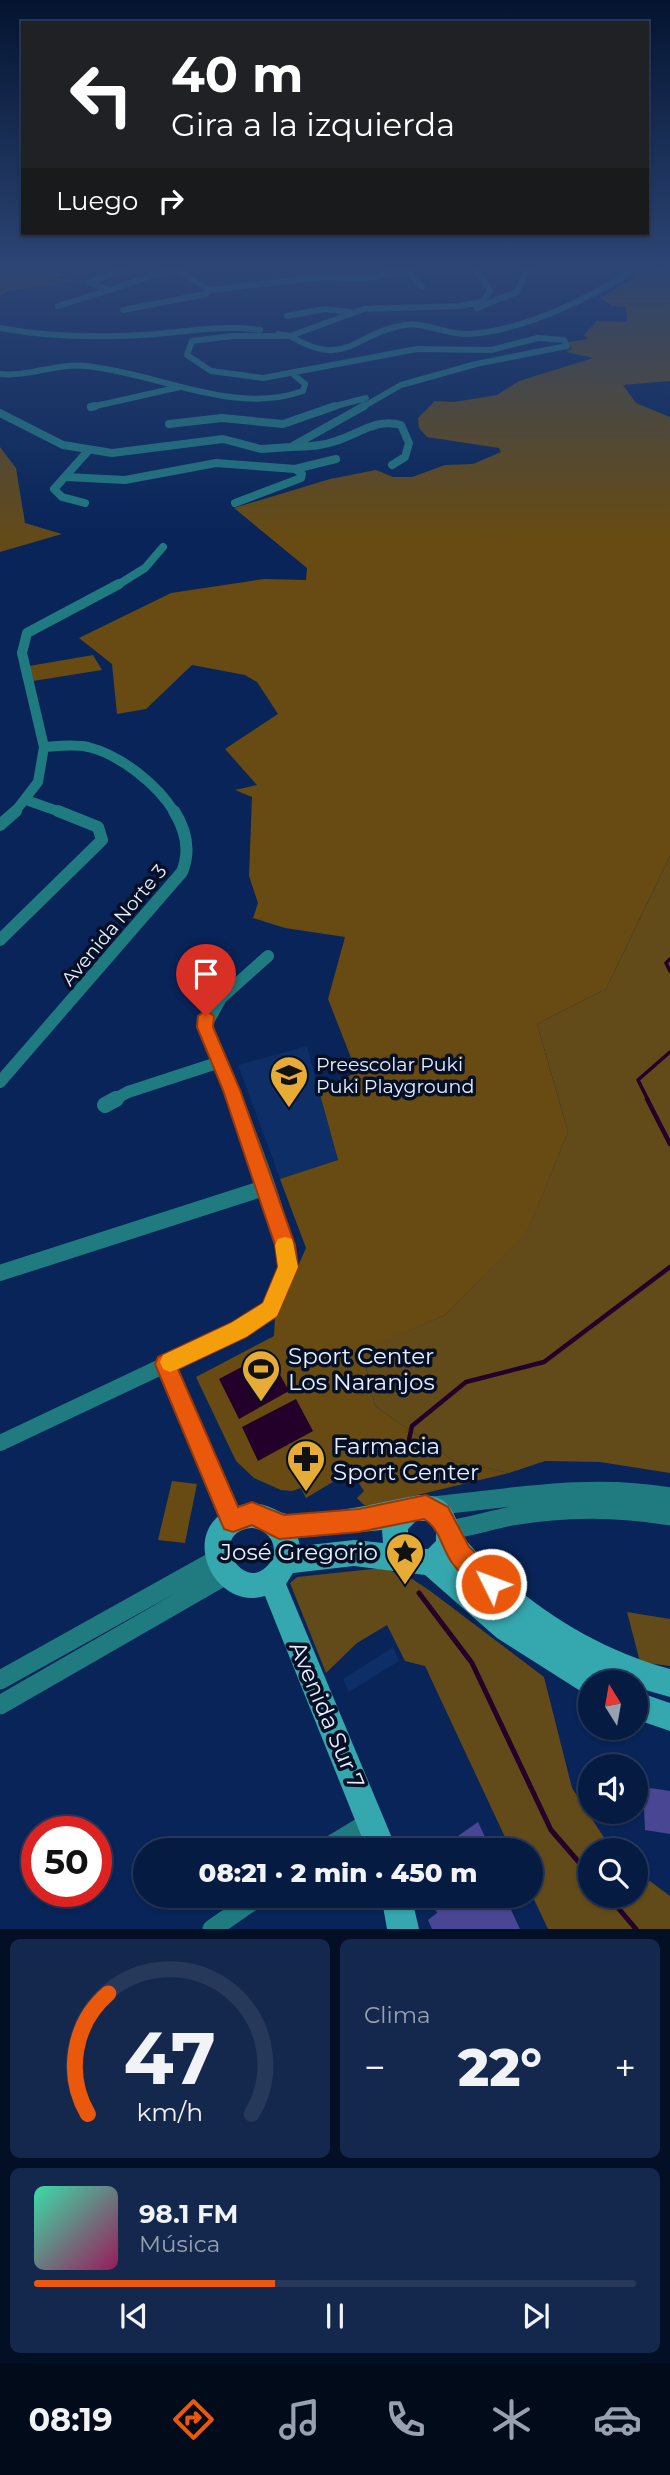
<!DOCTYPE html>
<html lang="es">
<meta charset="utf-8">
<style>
body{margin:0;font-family:Montserrat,sans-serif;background:#14284d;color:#f1f3f6;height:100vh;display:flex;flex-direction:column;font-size:26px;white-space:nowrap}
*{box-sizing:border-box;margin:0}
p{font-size:23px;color:#98a1b2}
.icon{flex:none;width:38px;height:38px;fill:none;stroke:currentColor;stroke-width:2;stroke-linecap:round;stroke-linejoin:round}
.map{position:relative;height:1929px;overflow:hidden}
.side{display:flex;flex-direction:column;gap:10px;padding:10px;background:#030f24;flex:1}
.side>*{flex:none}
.hud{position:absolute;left:21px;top:21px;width:628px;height:214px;border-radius:0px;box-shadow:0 2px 5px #0004,0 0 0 2px #27395b;background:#202124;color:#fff;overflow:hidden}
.needle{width:46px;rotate:349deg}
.controls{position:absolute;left:578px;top:1670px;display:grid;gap:14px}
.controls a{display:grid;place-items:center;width:70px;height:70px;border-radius:50%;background:#061b42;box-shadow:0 2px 5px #0004,0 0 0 2px #27395b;font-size:35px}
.speed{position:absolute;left:21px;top:1816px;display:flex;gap:14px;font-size:35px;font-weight:700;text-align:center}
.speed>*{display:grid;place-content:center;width:91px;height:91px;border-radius:50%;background:#061b42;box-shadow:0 2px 5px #0004,0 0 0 2px #27395b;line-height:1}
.speed .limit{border:10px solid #d22;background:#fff;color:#111}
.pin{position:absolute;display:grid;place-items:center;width:60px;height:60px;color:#fff;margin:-72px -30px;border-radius:50% 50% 50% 0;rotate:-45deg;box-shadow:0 0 7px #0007}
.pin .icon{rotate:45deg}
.me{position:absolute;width:77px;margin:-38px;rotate:312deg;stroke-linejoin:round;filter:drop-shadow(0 0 5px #0008)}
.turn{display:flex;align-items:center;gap:24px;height:147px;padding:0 35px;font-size:32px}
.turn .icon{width:91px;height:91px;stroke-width:2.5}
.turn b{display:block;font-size:49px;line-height:60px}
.then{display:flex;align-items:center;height:66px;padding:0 35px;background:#0003;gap:14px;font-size:26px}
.big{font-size:52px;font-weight:800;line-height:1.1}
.side .card{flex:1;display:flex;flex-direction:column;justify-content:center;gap:10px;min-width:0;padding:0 24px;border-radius:10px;background:#14284d}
.side .dial{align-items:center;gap:0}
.dial svg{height:182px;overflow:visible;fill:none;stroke:#27395b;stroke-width:7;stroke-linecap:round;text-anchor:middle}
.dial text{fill:#f1f3f6;stroke:none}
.song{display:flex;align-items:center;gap:21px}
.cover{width:84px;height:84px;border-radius:10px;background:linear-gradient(135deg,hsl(160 70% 55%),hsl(330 70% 35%))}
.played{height:7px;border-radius:4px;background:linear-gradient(90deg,#ea580c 40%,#27395b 40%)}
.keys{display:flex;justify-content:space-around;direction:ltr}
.heat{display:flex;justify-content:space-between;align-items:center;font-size:38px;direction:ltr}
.side .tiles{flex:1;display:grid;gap:10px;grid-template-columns:1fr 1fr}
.card:last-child{grid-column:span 2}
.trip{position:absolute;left:133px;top:1838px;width:410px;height:70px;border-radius:35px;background:#061b42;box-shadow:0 2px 5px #0004,0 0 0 2px #27395b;font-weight:800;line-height:70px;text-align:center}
.menu{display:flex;height:112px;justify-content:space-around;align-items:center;background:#020b1a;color:#98a1b2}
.menu .icon{width:49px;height:49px}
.menu .active{color:#ea580c}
.menu b{font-size:32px;color:#f1f3f6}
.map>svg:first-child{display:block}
.built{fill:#0d2e67}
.green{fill:#674b12}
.forest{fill:#634a19}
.water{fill:#23002a}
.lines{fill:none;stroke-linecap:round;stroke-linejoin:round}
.stream-far2{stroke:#23002a;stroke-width:3.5}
.stream-far1{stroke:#23002a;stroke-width:4.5}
.stream{stroke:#23002a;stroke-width:5}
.building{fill:#494793}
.minor-far5{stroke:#207b81;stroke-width:6}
.minor-far4{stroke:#207b81;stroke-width:8}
.minor-far3{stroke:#207b81;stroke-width:10}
.minor-far2{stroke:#207b81;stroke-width:12}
.minor-far1{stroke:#207b81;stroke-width:16}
.minor{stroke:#207b81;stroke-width:19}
.secondary{fill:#35a7ae;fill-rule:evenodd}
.route{fill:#ea580c;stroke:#983908;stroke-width:2}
.slow{fill:#f59e0b}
.labels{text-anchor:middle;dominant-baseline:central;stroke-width:7;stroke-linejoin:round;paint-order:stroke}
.street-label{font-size:19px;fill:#e8f0fd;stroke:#051027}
.poi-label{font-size:19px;fill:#e8f0fd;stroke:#051027;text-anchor:start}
.near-poi-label{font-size:23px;fill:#e8f0fd;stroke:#051027;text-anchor:start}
.near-street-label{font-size:23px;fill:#e8f0fd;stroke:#051027}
</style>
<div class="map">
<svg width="670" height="1929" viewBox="0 0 670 1929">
<rect width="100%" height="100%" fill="#082458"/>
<path class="built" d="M187 266H339L358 277 214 288 182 268Z
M307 1046 338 1161 280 1179 238 1065Z
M393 1647 399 1661 349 1692 343 1679Z"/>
<path class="green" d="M648 266H670V381L623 385 636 403 670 417V856L606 989 537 1024 568 1132 527 1233 445 1315 362 1351 375 1406 454 1461 509 1473 376 1505H364L357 1498 364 1491 351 1471 306 1498 301 1488 292 1491 281 1490 254 1478 236 1461 196 1377 274 1336 275 1318 306 1248 280 1179 338 1160 318 1087 357 1073 328 999 345 937 285 928 253 918 258 903 249 876 252 797 235 790 257 785 225 749 278 714 257 682 245 675 192 665 146 709 117 714 112 664 79 638 171 593 264 579 306 580 307 568 234 508 330 479 376 470 393 477H412L445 465 473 464 501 452 499 448 427 437 419 428 418 418 435 401 454 402 497 395 519 381 593 358 566 352 572 349 568 342 588 339 584 335 597 321 627 322 626 307 611 306 601 298 633 278 636 273 650 271Z
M93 655 102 670 33 681 29 666Z
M172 1481 197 1484 185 1543 158 1540Z"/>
<path class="forest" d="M0 266 63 274 56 278 77 281 8 291 0 296Z
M0 447 16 468 25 523 62 534 0 552Z
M670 856V1473L600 1462 545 1461 509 1473 454 1461 375 1406 362 1350 445 1315 527 1232 568 1132 537 1024 606 989Z
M382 1568 409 1577 429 1590 544 1677 572 1788 612 1850H590V1895H635V1870L670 1896V1929H548L530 1891V1850H511L425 1666 405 1661 387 1625 357 1643 326 1673 290 1583 297 1577Z
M627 1612 670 1619V1666L640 1662Z"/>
<path class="water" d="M268 1353 289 1391 239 1419 219 1379Z
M296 1399 313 1431 258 1461 242 1427Z"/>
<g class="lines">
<path class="stream-far2" d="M670 959 666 963 670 971
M648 1100 638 1080 670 1052"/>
<path class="stream-far1" d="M647 1099 670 1144
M409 1440 412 1426 466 1382 544 1362 670 1267"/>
<path class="stream" d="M419 1593 472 1663 551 1830 590 1875
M607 1895 636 1929"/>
</g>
<path class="building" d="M643 1787 670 1791V1834L645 1830Z
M478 1822 491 1850H438Z
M429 1895H504L520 1929H432L428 1920 437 1913Z"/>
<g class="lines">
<path class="minor-far5" d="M129 266 90 283 110 290 180 266
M175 268 210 290
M406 270 422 287
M58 306 109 290
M477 308 517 292 526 272 543 266
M123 310 206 294 210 290 325 277 362 279 427 266
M287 316 325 309 350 312
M0 328C52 338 104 338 157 334 191 331 226 325 260 330
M278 334 290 336 364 309 460 306 482 302 490 291 474 266
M285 336H232L192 341 187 355 211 371 263 378 417 349 491 350 538 338 564 340 567 346 476 364 401 385 361 408
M290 336C347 370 353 333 405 325 426 322 447 335 468 334 523 331 581 302 628 274
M0 374C29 377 56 363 86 366 158 373 233 416 303 391L305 384 294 375
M91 407 180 387
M328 408 366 398"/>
<path class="minor-far4" d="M91 407 95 406
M0 413 63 445 112 453 223 439 261 449 291 447 364 406
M169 424 222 418 283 424 335 406
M291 447C306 447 322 446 336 441 359 434 376 418 401 425L409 443 405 457 392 465
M295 469 336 459
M66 477 125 480 216 463 295 469 302 474 301 478 235 503
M85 503 62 497 54 489 88 451
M116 586 145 568 163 547"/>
<path class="minor-far3" d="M44 747 22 653 27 633 119 584
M29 801 63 813
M14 813 38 782 44 747C59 746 74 744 88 747 121 755 158 785 175 813"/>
<path class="minor-far2" d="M0 825 16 811
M0 940 102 840 98 827 58 811
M0 1082 182 872C191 850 186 830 174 811
M113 1100 128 1092 220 1062
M236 1100 205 1027 221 998 268 956"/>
<path class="minor-far1" d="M105 1105 116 1099
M0 1273 264 1188
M165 1364 209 1466
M0 1443 239 1330C257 1318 276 1306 283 1284 296 1244 250 1141 235 1099"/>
<path class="minor" d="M208 1464 233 1521
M431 1506C512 1498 589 1483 670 1497
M448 1530C470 1527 491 1520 512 1516 565 1507 617 1507 670 1516
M0 1680 219 1558
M0 1705 226 1575
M323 1850 371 1821
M212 1929 261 1895"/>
<path class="secondary" d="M419 1495C450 1495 453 1511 462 1534 466 1541 474 1549 479 1555 533 1608 597 1649 670 1669V1697L635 1687V1682H623L602 1673 606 1682H590V1695L582 1692 497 1638 425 1575 354 1566 293 1573 286 1584 397 1850H367L265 1596C215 1611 180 1536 226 1511 242 1502 256 1501 272 1508 277 1510 281 1513 287 1514 332 1515 376 1503 419 1495ZM416 1521H428L436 1529V1541L428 1549H416L408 1541V1529ZM252 1528C270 1529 281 1549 269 1564 243 1596 206 1532 252 1528ZM382 1530 383 1543 354 1540 300 1546 298 1538Z
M635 1691 670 1703V1731L635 1719Z
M381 1895H411L419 1929H387Z"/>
</g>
<linearGradient id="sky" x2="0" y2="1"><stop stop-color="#041430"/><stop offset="0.5" stop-color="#2c4575"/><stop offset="1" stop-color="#2c4575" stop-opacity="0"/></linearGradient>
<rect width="670" height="536" fill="url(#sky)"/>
<path class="route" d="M206 1010 214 1016 213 1027 240 1090 271 1177 295 1245 298 1267 277 1316 246 1337 178 1369 238 1507 252 1502 284 1515 359 1509 426 1495 448 1507 469 1547 500 1575 503 1584 500 1592 491 1596C478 1590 462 1576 453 1564 442 1550 440 1528 424 1519L359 1532 279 1539 252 1525 233 1532 224 1529 155 1364 158 1357 231 1323 263 1303 278 1267 275 1245 252 1177 223 1090 197 1027 198 1016Z"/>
<path class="slow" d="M285 1237 292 1239 298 1267 277 1316 246 1337 178 1369 170 1372 163 1369 160 1362 163 1355 231 1323 263 1303 278 1267 275 1245 278 1239Z"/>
<defs>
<symbol id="school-pin" viewBox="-11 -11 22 30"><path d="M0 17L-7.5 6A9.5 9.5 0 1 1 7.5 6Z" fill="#e6ac36" stroke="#051027"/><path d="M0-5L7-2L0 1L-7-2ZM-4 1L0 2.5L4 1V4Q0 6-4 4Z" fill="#111"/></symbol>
<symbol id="stadium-pin" viewBox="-11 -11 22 30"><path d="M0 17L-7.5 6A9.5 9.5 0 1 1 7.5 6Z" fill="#e6ac36" stroke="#051027"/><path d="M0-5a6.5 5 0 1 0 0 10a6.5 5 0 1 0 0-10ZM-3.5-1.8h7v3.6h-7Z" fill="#111"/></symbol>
<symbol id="pharmacy-pin" viewBox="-11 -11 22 30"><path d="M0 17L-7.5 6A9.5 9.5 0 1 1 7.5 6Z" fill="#e6ac36" stroke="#051027"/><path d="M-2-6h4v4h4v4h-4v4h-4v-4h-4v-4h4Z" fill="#111"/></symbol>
<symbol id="sight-pin" viewBox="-11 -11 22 30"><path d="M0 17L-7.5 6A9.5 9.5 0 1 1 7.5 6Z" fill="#e6ac36" stroke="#051027"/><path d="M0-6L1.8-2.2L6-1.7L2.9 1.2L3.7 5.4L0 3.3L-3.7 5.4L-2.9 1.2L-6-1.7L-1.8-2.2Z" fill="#111"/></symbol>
</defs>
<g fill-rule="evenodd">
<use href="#school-pin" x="267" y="1053" width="44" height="60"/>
<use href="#stadium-pin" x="239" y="1347" width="44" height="60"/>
<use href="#pharmacy-pin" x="284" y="1437" width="44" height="60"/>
<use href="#sight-pin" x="383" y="1530" width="44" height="60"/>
</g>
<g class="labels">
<g class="street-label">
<text transform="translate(114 925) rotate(-50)">Avenida Norte 3</text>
</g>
<g class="poi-label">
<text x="316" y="1064">Preescolar Puki<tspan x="316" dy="22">Puki Playground</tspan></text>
</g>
<g class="near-poi-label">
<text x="288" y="1356">Sport Center<tspan x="288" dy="26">Los Naranjos</tspan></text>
<text x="333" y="1446">Farmacia<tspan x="333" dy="26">Sport Center</tspan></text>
<text x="378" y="1552" text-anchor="end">José Gregorio</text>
</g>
<g class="near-street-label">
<text transform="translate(327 1715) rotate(67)">Avenida Sur 7</text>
</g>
</g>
</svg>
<div class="controls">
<a><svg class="needle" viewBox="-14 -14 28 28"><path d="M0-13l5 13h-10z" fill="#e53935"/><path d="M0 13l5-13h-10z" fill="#98a1b2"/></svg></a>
<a><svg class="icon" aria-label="sound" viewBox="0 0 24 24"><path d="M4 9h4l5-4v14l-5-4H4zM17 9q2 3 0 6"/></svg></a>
<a><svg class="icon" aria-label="search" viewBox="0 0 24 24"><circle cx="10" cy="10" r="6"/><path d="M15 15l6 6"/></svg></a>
</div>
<div class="speed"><div class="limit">50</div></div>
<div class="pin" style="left:206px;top:1016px;background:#d93025"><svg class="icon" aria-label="arrive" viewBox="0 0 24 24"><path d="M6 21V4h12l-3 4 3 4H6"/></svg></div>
<svg class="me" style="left:491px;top:1584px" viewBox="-20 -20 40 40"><circle r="17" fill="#ea580c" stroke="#fff" stroke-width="3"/><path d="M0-11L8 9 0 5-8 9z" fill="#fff"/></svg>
<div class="trip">08:21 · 2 min · 450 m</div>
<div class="hud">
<div class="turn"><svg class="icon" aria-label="left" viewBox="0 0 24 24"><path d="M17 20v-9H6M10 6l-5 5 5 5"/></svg><div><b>40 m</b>Gira a la izquierda</div></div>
<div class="then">Luego<svg class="icon" aria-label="right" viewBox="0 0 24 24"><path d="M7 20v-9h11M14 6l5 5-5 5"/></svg></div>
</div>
</div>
<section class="side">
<div class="tiles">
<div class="card dial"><svg viewBox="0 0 100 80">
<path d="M14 69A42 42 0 1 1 86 69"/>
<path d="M14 69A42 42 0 0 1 23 16" stroke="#ea580c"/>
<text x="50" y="56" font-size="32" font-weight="700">47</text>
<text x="50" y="72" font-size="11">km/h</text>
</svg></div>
<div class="card"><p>Clima</p>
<div class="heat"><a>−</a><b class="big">22°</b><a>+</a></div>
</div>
<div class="card">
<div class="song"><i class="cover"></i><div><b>98.1 FM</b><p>Música</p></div></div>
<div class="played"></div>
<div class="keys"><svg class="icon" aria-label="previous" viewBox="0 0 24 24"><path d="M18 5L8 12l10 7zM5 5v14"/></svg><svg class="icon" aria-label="pause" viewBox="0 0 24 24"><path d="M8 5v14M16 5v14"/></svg><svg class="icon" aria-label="next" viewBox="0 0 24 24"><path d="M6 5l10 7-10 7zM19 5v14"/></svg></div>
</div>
</div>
</section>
<nav class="menu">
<b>08:19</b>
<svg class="icon active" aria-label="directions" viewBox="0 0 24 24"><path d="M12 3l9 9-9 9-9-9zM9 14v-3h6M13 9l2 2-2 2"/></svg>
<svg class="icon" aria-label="music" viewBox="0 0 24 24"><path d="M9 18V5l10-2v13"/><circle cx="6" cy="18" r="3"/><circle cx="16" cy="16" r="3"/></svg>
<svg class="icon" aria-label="phone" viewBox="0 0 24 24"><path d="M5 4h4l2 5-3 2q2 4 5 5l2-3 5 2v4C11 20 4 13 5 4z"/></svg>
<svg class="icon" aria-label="climate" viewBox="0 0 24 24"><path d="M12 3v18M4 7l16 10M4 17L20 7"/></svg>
<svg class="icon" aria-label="car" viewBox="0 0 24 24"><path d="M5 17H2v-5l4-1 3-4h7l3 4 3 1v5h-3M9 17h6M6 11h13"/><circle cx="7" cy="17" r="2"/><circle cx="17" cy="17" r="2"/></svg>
</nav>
